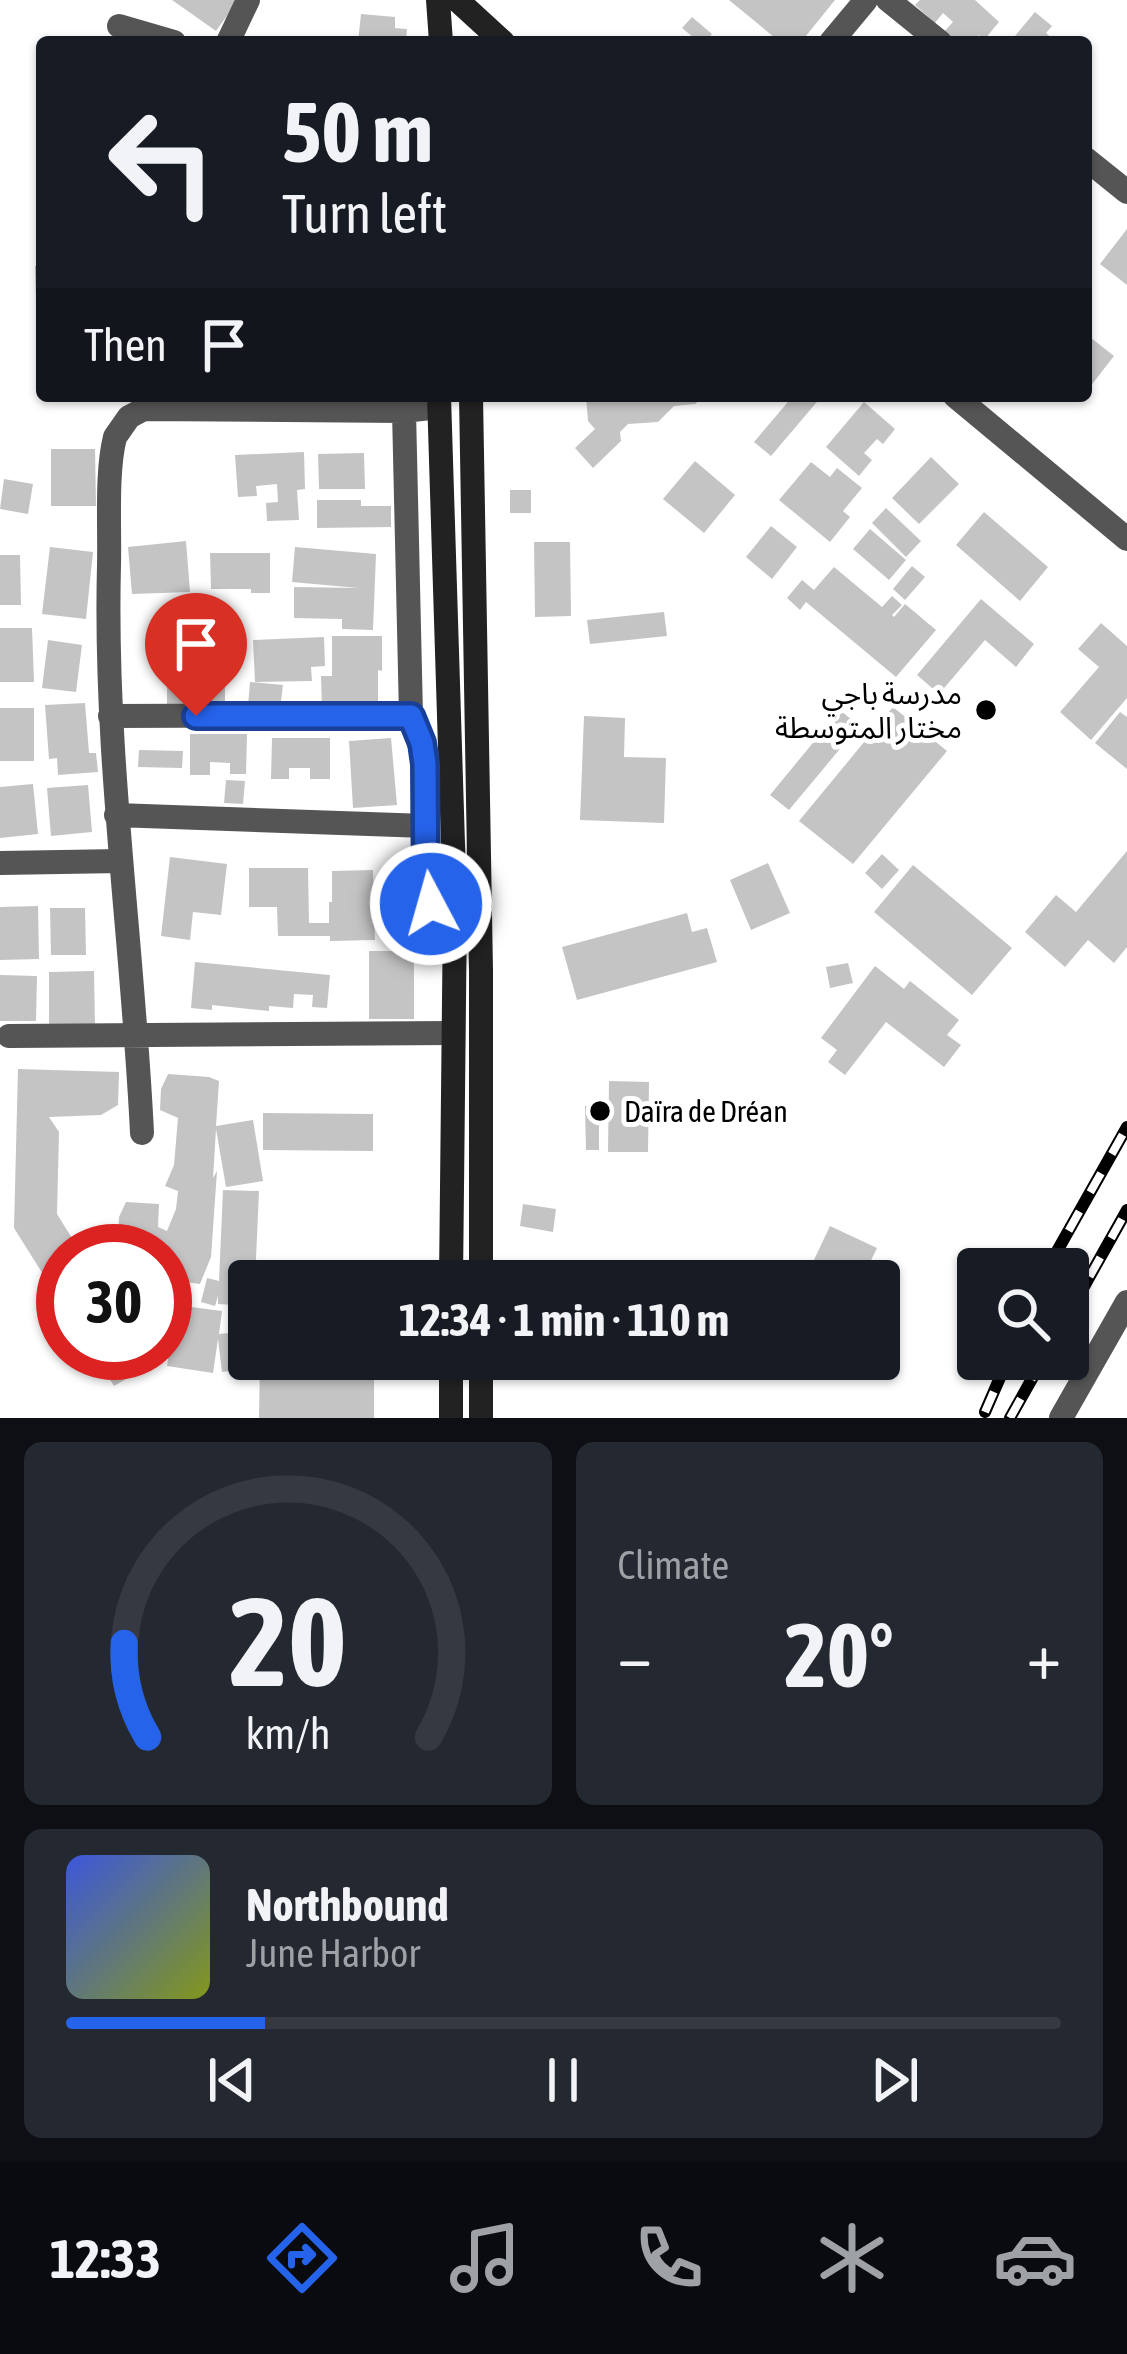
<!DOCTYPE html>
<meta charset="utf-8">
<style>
body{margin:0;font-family:"Asap Condensed","Noto Sans Arabic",sans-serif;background:#242831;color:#f1f3f6;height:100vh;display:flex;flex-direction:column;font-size:45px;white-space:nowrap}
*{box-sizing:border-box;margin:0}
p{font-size:39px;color:#9ea1a6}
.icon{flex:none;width:66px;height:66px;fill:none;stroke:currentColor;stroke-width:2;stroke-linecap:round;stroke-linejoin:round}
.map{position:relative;height:1418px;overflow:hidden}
.panel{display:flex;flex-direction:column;gap:24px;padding:24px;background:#0d0f14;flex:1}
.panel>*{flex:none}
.hud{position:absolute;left:36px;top:36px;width:1056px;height:366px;border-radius:12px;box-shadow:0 3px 9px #0004;background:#171b24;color:#f1f3f6;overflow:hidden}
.buttons{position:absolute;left:957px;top:1248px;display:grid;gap:24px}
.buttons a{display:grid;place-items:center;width:132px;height:132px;border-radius:12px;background:#171b24;box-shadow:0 3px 9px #0004;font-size:60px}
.speed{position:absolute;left:36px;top:1224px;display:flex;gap:24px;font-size:60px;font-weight:700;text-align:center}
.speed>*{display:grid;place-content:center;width:156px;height:156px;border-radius:50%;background:#171b24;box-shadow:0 3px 9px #0004;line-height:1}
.speed .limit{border:18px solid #d22;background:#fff;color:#111}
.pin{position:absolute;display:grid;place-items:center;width:102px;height:102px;color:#fff;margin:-123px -51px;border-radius:50% 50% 50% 0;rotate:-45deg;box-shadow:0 0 12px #0007}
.pin .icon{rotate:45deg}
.me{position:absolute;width:132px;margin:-66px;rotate:354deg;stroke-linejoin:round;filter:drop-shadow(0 0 9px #0008)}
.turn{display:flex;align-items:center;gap:42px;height:252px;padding:0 48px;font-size:54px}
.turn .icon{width:156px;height:156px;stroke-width:2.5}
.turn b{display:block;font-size:84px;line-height:102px}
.then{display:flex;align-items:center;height:114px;padding:0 48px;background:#0003;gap:24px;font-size:45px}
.big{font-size:90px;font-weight:700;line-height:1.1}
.panel .tile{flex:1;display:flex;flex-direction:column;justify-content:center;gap:18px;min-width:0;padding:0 42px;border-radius:18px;background:#242831}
.panel .dial{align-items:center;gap:0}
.dial svg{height:312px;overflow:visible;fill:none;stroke:#363941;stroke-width:7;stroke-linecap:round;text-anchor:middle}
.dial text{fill:#f1f3f6;stroke:none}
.song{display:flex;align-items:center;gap:36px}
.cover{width:144px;height:144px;border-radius:18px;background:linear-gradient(135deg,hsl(230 70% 55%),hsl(70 70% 35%))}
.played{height:12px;border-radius:6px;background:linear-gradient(90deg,#2563eb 20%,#363941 20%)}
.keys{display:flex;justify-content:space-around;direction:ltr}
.heat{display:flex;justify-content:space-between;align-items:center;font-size:66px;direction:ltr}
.panel .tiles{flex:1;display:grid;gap:24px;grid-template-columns:1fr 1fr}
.tile:last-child{grid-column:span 2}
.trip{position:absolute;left:228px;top:1260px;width:672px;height:120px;border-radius:12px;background:#171b24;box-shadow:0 3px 9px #0004;font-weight:700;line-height:120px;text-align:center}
.dock{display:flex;height:192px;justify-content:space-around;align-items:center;background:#090b0e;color:#9ea1a6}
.dock .icon{width:84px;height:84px}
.dock .active{color:#2563eb}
.dock b{font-size:54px;color:#f1f3f6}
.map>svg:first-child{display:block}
.building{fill:#c4c4c4}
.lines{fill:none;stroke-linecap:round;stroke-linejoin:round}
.minor{stroke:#555;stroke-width:24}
.secondary{stroke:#222;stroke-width:24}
.rail-casing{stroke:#000;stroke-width:12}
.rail{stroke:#fff;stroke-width:8;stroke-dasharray:22;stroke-linecap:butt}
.route-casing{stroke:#184099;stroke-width:30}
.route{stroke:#2563eb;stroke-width:21}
.poi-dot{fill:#000;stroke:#fff;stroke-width:4.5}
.labels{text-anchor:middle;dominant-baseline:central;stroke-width:10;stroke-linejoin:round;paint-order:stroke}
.poi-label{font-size:30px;fill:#000;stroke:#fff;text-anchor:end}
</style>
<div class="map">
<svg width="1127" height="1418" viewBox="0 0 1127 1418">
<rect width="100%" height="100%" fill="#fff"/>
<path class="building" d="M172 0H234L237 2 216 31Z
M729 0H835L801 42H780Z
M920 0H975L999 22 984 40 979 35 972 42H953L943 33 953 22 943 13 935 23 915 5Z
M1035 12 1052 26 1046 33 1056 42H1010Z
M361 14 395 17V28L407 29 406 42H358Z
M692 17 712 34 705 42H699L682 28Z
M1127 229V285L1100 264Z
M35 266H42V334H37Z
M1086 334 1114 356 1086 392Z
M586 396H704L695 404 674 406 658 422 628 424 620 432 621 441 593 468 575 448 595 429 588 421Z
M793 396H822L771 456 754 442Z
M864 402 895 429 883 444 877 439 864 453 872 460 859 476 826 447Z
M51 449H95L96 506H51Z
M304 452 305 489 297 490 299 520 267 521 266 503 278 502 277 484 256 486 257 496 238 497 235 455Z
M364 453 365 489H319L318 454Z
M931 457 959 484 919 524 892 498Z
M695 461 735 495 704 533 663 499Z
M811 462 830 477 837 468 862 488 843 511 850 517 830 542 779 500Z
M4 479 33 484 28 514 0 509Z
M510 490H531V513H510Z
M317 500H361V506H391V527L317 528Z
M886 508 921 541 906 557 872 523Z
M984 512 1048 567 1020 601 956 545Z
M771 526 797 547 772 579 746 557Z
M870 529 906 560 889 580 853 549Z
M186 541 190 592 132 594 128 547Z
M534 542H570L571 616 535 617Z
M50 547 93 552 86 619 42 614Z
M295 547 376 554 373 630 342 629V619L294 618V587L358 588 292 582Z
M210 553H270V593H251V589H211Z
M0 555H20L21 605H0Z
M912 566 925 577 905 600 893 589Z
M834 567 882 607 892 596 902 605 892 615 894 617 905 604 936 630 896 677 806 602 800 610 787 598 802 580 814 590Z
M981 599 1034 644 1016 667 985 640 939 694 917 675Z
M664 612 667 636 590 644 587 620Z
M1101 623 1127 646V698L1091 740 1060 712 1099 667 1078 649Z
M0 628H32L34 682H0Z
M332 636H382V671L378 670V710L322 709 321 676H332Z
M324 637 325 666 311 667 312 681 255 682 253 640Z
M48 640 82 645 76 692 42 688Z
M225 662V704H207V693L187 694V705H167V663Z
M250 682 283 685 280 709 248 706Z
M85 703 89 753H96L98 772 58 775 57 758 49 759 45 705Z
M893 707 947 751 853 864 799 821Z
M0 708H34V761H0Z
M840 710 859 726 789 810 770 795Z
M1120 712 1127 717V769L1095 743Z
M584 716 625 718 624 757 666 758 664 823 580 820Z
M190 734H247L246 774H230V763L210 762V775H190Z
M272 738H330V779H310V768H289V779H271Z
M391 738 397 805 353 808 349 741Z
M139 750 183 751 182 768 138 767Z
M226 780 245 781 243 804 224 803Z
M33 784 38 834 0 838V787Z
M88 785 92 832 51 836 47 788Z
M1127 851V947L1114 963 1088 940 1065 967 1025 932 1056 895 1076 912Z
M882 854 899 870 882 889 865 873Z
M170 857 227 864 221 915 193 912 190 940 161 936Z
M768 863 790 913 751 930 730 880Z
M913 865 1012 948 972 995 874 912Z
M249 868H308L309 923H329V902H332V871L373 870 375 940 330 941V936H278L277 907H249Z
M38 906 39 959 0 960V907Z
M50 908H85L86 955H51Z
M687 913 692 932 707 928 717 962 577 1000 562 947Z
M369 951H414V1019H369Z
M195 962 330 975 327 1008 312 1007 313 995 294 994 293 1008 269 1006V1011L212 1005V1010L191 1008Z
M848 963 853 983 830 988 826 967Z
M875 966 904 989 910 981 959 1020 947 1035 961 1045 944 1067 886 1022 845 1075 828 1062 837 1050 821 1038Z
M94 971 95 1025H49V972Z
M0 975 37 976 36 1021H0Z
M18 1069 119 1072 118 1105 101 1115 49 1117 59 1132 57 1214 80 1251H63V1306L14 1228Z
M168 1074 209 1077 219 1081 216 1126 253 1120 263 1181 226 1187 216 1129 213 1178 217 1171 211 1257 200 1284 165 1279V1251H117L119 1217 126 1202 159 1204 158 1227 167 1231 176 1209 178 1191 165 1186 174 1165 178 1118 160 1110 161 1089Z
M609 1081 649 1082 648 1152H608Z
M585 1106H599V1150H586Z
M263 1113 373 1114V1151L263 1150Z
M223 1190 259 1191 255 1281H249V1306L218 1304V1296L215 1306 201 1302 207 1278 219 1281Z
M523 1204 556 1209 553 1232 520 1226Z
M830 1226 877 1248 861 1281H804Z
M176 1305 222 1311 219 1334 249 1331V1355L234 1357 236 1370 222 1372 218 1339 213 1373 167 1366Z
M93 1353H150L156 1362 114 1386Z
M260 1359H374V1418H259Z"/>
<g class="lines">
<path class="minor" d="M888 0 940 42
M119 26 174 42
M228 42 248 0
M831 42 866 0
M1086 159 1127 192
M955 396 1127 539
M404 411 411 715 425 764 426 896 436 907 455 908
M110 716 411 715
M116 815 426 826
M0 863 121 861
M9 1036 452 1033
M142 1133C133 943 104 755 109 565 110 526 106 473 115 437L129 417 144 409 404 411 439 407
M1061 1418 1127 1302"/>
<path class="secondary" d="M438 0 441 42
M457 0 503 42
M439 396 455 908 451 1281
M471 396 481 971V1281
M451 1418V1359
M481 1418V1359"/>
<defs>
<path id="rail" d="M1047 1269 1127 1127
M1068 1315 1127 1210
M985 1412 1008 1359
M1010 1418 1043 1359"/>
</defs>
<use href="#rail" class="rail-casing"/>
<use href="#rail" class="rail"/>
</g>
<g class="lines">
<defs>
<path id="route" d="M196 716H411L422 743 425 764 426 896 431 904"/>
</defs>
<use href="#route" class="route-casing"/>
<use href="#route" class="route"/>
</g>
<g class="poi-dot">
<circle cx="986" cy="710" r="12"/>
<circle cx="600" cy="1111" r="12"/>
</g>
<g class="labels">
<g class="poi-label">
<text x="962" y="693">مدرسة باجي<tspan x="962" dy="34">مختار المتوسطة</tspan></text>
<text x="624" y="1111" text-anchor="start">Daïra de Dréan</text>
</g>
</g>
</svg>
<div class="buttons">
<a><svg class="icon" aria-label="search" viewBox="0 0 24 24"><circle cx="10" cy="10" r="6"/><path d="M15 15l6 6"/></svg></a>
</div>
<div class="speed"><div class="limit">30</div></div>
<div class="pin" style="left:196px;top:716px;background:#d93025"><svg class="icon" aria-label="arrive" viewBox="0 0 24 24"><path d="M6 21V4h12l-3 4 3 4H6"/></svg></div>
<svg class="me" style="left:431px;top:904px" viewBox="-20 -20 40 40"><circle r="17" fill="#2563eb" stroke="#fff" stroke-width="3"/><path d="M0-11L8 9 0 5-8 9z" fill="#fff"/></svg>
<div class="trip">12:34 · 1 min · 110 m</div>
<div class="hud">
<div class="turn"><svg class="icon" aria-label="left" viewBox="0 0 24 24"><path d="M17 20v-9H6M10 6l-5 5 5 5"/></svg><div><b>50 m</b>Turn left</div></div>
<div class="then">Then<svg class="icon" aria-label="arrive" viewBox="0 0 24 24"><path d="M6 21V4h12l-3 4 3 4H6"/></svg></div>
</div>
</div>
<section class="panel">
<div class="tiles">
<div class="tile dial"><svg viewBox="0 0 100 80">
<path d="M14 69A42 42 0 1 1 86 69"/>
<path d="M14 69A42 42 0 0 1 8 45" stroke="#2563eb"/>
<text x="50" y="56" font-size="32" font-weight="700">20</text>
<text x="50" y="72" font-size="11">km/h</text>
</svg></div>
<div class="tile"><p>Climate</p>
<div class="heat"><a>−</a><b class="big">20°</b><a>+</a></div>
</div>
<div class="tile">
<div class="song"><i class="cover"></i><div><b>Northbound</b><p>June Harbor</p></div></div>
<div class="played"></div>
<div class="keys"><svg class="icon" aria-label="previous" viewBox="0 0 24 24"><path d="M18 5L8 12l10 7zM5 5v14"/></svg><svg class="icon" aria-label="pause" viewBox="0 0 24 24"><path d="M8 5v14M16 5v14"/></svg><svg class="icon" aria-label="next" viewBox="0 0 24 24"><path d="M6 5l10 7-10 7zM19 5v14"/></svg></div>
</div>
</div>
</section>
<nav class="dock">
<b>12:33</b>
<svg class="icon active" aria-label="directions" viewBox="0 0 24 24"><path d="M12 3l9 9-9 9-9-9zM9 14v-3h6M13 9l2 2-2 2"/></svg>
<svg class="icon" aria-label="music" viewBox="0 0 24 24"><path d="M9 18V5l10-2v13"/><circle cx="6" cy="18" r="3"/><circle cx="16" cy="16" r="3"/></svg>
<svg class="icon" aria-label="phone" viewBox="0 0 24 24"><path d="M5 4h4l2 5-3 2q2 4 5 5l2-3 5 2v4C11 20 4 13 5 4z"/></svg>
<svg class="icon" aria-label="climate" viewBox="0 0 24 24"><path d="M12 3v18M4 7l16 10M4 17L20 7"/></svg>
<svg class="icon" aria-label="car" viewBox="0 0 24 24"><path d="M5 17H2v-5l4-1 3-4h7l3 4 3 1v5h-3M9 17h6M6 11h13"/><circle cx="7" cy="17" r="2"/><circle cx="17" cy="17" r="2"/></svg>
</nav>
